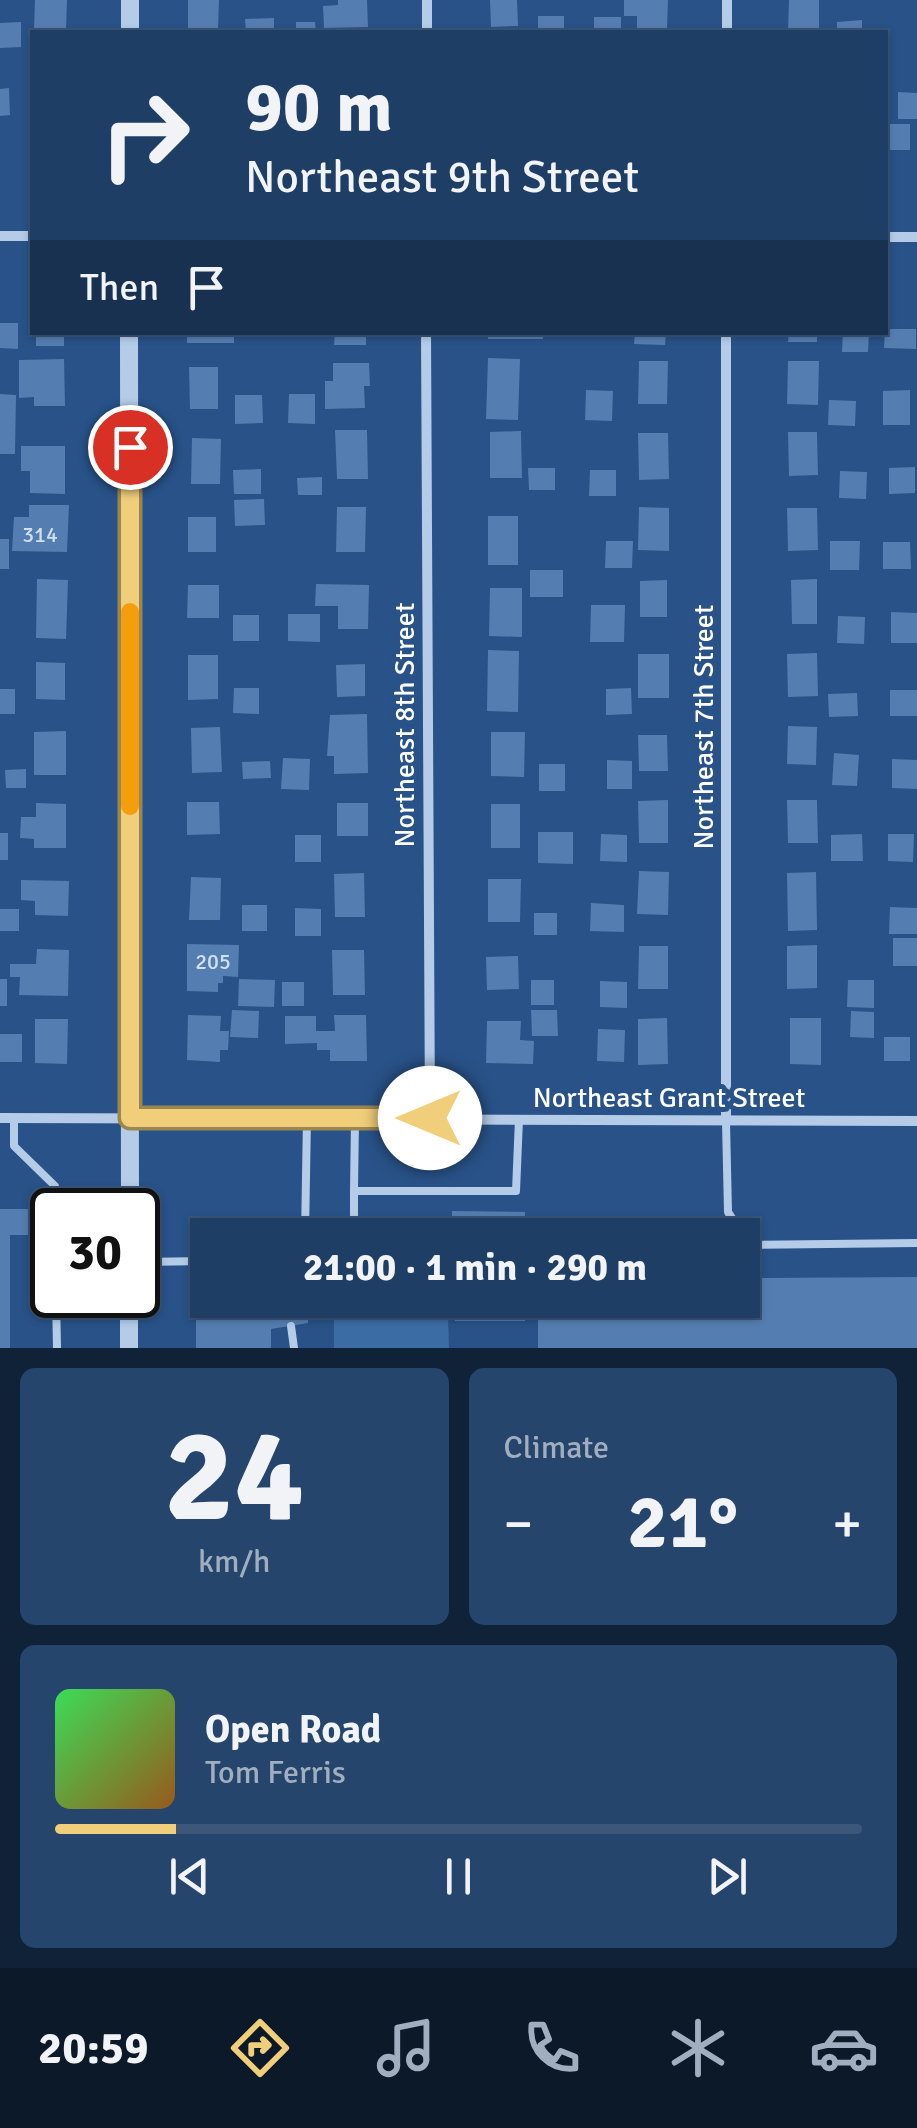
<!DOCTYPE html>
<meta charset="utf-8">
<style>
body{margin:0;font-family:Signika,sans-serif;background:#26456c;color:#f1f3f6;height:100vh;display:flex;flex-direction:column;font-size:38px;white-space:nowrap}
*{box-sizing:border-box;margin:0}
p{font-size:32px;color:#a1aebf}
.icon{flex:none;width:55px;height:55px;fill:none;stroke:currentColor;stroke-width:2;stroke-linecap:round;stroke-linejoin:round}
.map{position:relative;height:1348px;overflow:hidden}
.drawer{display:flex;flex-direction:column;gap:20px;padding:20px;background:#102238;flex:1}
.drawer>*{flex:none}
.banner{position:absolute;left:30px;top:30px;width:858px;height:305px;border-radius:0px;box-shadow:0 2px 8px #0004,0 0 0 2px #3c577a;background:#1e3e66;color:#f1f3f6;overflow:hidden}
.speed{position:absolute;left:30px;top:1188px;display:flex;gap:20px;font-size:50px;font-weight:700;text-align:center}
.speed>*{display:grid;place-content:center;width:130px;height:130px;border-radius:50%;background:#1e3e66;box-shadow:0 2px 8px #0004,0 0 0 2px #3c577a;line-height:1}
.speed .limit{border:5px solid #111;border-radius:15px;background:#fff;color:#111}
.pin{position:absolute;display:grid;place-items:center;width:85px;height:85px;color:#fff;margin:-42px;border:5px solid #fff;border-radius:50%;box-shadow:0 2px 10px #0007}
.me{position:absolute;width:110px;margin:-55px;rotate:270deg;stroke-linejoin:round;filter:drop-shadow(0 0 8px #0008)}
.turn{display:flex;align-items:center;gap:35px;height:210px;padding:0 50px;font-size:45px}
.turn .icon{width:130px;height:130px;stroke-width:2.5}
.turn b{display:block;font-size:70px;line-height:85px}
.then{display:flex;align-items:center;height:95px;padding:0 50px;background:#0003;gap:20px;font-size:38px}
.big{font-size:75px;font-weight:700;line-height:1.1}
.drawer .widget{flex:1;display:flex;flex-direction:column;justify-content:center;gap:15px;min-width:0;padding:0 35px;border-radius:15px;background:#26456c}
.drawer .dial{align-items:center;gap:0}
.dial b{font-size:130px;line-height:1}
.song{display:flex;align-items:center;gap:30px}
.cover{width:120px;height:120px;border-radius:15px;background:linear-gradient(135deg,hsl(130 70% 55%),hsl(30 70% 35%))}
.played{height:10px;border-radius:5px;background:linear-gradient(90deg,#f0ce7a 15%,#3c577a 15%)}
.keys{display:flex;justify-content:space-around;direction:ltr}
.heat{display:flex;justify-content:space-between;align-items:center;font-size:55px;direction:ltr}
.drawer .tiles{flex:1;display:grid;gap:20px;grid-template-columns:1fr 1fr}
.widget:last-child{grid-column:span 2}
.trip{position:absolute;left:190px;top:1218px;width:570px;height:100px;border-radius:0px;background:#1e3e66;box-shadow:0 2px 8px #0004,0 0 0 2px #3c577a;font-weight:700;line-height:100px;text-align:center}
.tab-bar{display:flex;height:160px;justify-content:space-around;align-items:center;background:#0c1929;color:#a1aebf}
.tab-bar .icon{width:70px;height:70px}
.tab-bar .selected{color:#f0ce7a}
.tab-bar b{font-size:45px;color:#f1f3f6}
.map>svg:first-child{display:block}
.green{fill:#3c6ca4}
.building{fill:#547eb1}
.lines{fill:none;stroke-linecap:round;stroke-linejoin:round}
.service{stroke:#b4cce8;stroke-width:8}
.minor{stroke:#b4cce8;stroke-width:10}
.tertiary{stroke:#b4cce8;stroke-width:18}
.route-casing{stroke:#9c864f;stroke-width:25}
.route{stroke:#f0ce7a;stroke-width:18}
.slow{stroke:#f59e0b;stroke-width:18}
.labels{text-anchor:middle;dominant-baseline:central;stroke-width:10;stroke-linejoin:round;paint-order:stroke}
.number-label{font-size:22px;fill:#d4dfec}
.street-label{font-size:28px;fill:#fff;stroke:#285288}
</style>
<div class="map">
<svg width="917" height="1348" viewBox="0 0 917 1348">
<rect width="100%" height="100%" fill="#285288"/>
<path class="green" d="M334 1300H453V1317L448 1318 449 1348H334Z"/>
<path class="building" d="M35 0H67L66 30 34 29Z
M188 0H219L218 29H188Z
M338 0H367L368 27 324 28 323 6 338 5Z
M490 0H517L518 26 491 27Z
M624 0H668L667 29H637V16H624Z
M789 0H819V32H788Z
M538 16H564V32H538Z
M594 17H621V32H594Z
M274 18V32H246L245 19Z
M862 20V32H837V22Z
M21 22V47L0 48V23Z
M296 22H315L316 32H296Z
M9 88 10 115 0 116V89Z
M898 92 917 93V119H898Z
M885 124H910V150H885Z
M0 323H18V349L0 348Z
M885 329H916V349L884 348Z
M36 332H64V346H36Z
M187 332H234V343H187Z
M335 332H366V345H334Z
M488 332H543V339H488Z
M635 332H666L665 345 634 344Z
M789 332H817V342H788Z
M843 332H869L868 352H842Z
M488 358 520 359 518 420 486 419Z
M64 359 65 406H34V397L19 398V360Z
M639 361H668L667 404H638Z
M788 361H819L818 405 787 404Z
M333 363H369L370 386H364L365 408 325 409V381H333Z
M189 367H218V409H190Z
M586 390 613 391 612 421 585 420Z
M910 390V425H883V391Z
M0 394 16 395 15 454H0Z
M289 394H315V424L288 423Z
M235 395H262L263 423 235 424Z
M829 400 856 401 855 426 828 425Z
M335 430H367L368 479H337Z
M521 431 522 478H490V432Z
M788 432H817L818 475 789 476Z
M638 433H668L669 479 639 480Z
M192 438 221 439 220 484H191Z
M21 446H65V494L30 493V471H21Z
M915 467V493L889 494V468Z
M528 468H555V490H529Z
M261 469V494H234L233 470Z
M590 470H616V496H589Z
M840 471 867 472 866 499 839 498Z
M322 477V495H298L297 478Z
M264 499 265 525 235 526 234 500Z
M29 505H69L67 552 12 551 14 517H29Z
M337 507H366L365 552H336Z
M639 507 669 508V551L638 550Z
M787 508H817L818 550 788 551Z
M488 516H518V565H488Z
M188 517H216V552H188Z
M0 539H9V569H0Z
M606 541H633L632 568H605Z
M830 541H860L859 570H830Z
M883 542H910L911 569H883Z
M530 570H563V597H530Z
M37 579 68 580 66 639 36 638Z
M817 579V624H792L791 580Z
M667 580V617H640V581Z
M316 584 369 585 368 629H338V606H315Z
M188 585H219V618H187Z
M490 588H522V637L489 636Z
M591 605H625L624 642H590Z
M891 612 917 613V643H891Z
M288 614H320V642L288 641Z
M233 615H259V641H233Z
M838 616 865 617 864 644 837 643Z
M488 650 519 651 518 712 487 711Z
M817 653 818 696 788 697 787 654Z
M638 654H669V698H638Z
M188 655H218V699L188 700Z
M36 662 65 663V700L36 699Z
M365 664V696L337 697 336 665Z
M234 688H259V714L233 713Z
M631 688 632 714 606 715V689Z
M0 689H15V714H0Z
M890 690H917V716H890Z
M857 693 858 716 829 717 828 694Z
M367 714 368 773 334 774V756H327L330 715Z
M788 726 817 727 816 765 787 764Z
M220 727 222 772 192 773 191 728Z
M66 731V775H34V732Z
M491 732H525L524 777 491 776Z
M638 735H667L668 771H639Z
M834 753 859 755 857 786 832 785Z
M283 758 310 759 309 790 281 789Z
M892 759 917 760V789L892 788Z
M607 760 632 761V789H607Z
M270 761 271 778 243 779 242 762Z
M539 764H565V791H539Z
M26 769V788H6L5 770Z
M668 800V843H639L638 801Z
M787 800H817L818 843H788Z
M187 802H219L220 834 187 835Z
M36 803 66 804V848H34V839L20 838 21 817H36Z
M337 803H368V836H337Z
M491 804H520V848H491Z
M538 832H573V864L538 863Z
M0 833H8V860H0Z
M601 834 627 835V862L600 861Z
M862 834 863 861H831V835Z
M888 834H914L913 862 888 861Z
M295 835H321V862H295Z
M639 871 669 872 668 915 637 914Z
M816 872 817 930 788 931 787 873Z
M364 873 365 917H335L334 874Z
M191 877 221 878 220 920H189Z
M488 879H521L520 922H488Z
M21 880 69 881 68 916 35 915V901L21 900Z
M591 903 624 905V932L590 931Z
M242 905H267V931H242Z
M890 907 917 908V934H889Z
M295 908 321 909V936H295Z
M0 909H19V931H0Z
M534 913H557V935H534Z
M893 938H917V966H893Z
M187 944 239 945 238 977 223 976V983H218V992L187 991Z
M817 945V988L787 989V946Z
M639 946H668V989H638Z
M37 949 69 950 68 996 19 995 20 977H10V964H36Z
M332 950H364L365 995H333Z
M518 956 519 989 487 990 486 957Z
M0 979H7V1006H0Z
M239 979 275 980 274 1007 238 1006Z
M531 980H554V1005H531Z
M848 980H874V1008L847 1007Z
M600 981 627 982V1008L600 1007Z
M282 982H304V1006H282Z
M232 1010 259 1011 258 1038 230 1037Z
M531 1010H557L558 1036H532Z
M851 1011 874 1012V1038L850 1037Z
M188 1015 221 1016 220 1031H229L228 1050H220V1062L187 1060Z
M334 1015H366L367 1061H330V1050H317V1043L285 1044V1016H316V1031H335Z
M667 1018 668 1064 638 1065V1019Z
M790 1018H821V1065L790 1064Z
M35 1019H68L67 1064 35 1063Z
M487 1021H521L520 1040 534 1041 533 1064 486 1063Z
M598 1029 625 1030 624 1062 597 1061Z
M0 1034H22V1062H0Z
M884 1037H910V1061H884Z
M0 1209H32V1235H10V1348H0Z
M452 1211 525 1212V1235H372V1218H452Z
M720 1228V1235H616V1229Z
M917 1277V1348H538V1300H742V1278Z
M212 1300H270V1304L308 1300V1323L271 1329V1348H196V1308H212Z
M453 1300H525V1321H455Z"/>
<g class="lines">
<path class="service" d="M14 1118V1146L55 1186V1210
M355 1119 354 1191H516L519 1119
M726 1122 728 1212 749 1245 917 1243
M354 1191V1235
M305 1235 307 1118
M138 1262 208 1261
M56 1295 57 1348
M291 1326 294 1348"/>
<path class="minor" d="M427 32V0
M727 32V0
M0 236H32
M885 237H917
M426 332 430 1118
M726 332V1122
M0 1118 917 1121"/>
<path class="tertiary" d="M130 32V0
M129 332 130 1210
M129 1348V1295"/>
</g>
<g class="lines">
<defs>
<path id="route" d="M130 447V1118H430"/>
</defs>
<use href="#route" class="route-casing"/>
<use href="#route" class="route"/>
<path class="slow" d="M130 612V806"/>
</g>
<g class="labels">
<g class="number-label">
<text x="40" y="534">314</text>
<text x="213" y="961">205</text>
</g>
<g class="street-label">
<text transform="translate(405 725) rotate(-90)">Northeast 8th Street</text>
<text transform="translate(704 727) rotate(-90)">Northeast 7th Street</text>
<text x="669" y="1098">Northeast Grant Street</text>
</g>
</g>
</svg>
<div class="speed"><div class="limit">30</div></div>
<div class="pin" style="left:130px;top:447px;background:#d93025"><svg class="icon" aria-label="arrive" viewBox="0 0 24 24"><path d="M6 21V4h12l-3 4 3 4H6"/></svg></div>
<svg class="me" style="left:430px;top:1118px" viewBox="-20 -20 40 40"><circle r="19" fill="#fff"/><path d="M0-13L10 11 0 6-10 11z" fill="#f0ce7a"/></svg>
<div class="trip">21:00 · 1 min · 290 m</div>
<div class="banner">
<div class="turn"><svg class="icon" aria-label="right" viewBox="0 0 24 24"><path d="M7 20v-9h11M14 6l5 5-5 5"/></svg><div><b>90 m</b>Northeast 9th Street</div></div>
<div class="then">Then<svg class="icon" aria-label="arrive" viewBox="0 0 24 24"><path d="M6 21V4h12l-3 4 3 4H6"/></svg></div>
</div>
</div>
<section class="drawer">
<div class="tiles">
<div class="widget dial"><b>24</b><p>km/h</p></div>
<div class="widget"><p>Climate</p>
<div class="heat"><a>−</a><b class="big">21°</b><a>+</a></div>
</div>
<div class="widget">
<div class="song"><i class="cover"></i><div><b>Open Road</b><p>Tom Ferris</p></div></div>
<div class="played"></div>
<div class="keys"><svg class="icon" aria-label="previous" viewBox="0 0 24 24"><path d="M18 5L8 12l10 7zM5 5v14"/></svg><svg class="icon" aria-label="pause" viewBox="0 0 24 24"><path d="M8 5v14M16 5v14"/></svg><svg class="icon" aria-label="next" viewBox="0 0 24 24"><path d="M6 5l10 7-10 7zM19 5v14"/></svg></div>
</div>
</div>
</section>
<nav class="tab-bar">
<b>20:59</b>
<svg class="icon selected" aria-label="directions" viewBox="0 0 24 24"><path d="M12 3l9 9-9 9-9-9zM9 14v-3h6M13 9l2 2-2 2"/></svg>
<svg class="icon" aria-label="music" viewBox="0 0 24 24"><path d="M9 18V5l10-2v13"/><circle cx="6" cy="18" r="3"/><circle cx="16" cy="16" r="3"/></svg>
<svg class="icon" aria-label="phone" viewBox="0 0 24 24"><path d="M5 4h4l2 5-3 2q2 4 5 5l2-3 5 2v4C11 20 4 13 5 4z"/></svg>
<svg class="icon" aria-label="climate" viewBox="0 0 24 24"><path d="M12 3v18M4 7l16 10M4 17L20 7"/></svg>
<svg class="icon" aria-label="car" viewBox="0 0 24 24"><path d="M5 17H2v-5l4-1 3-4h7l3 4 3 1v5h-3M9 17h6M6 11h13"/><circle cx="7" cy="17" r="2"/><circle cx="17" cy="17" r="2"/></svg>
</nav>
